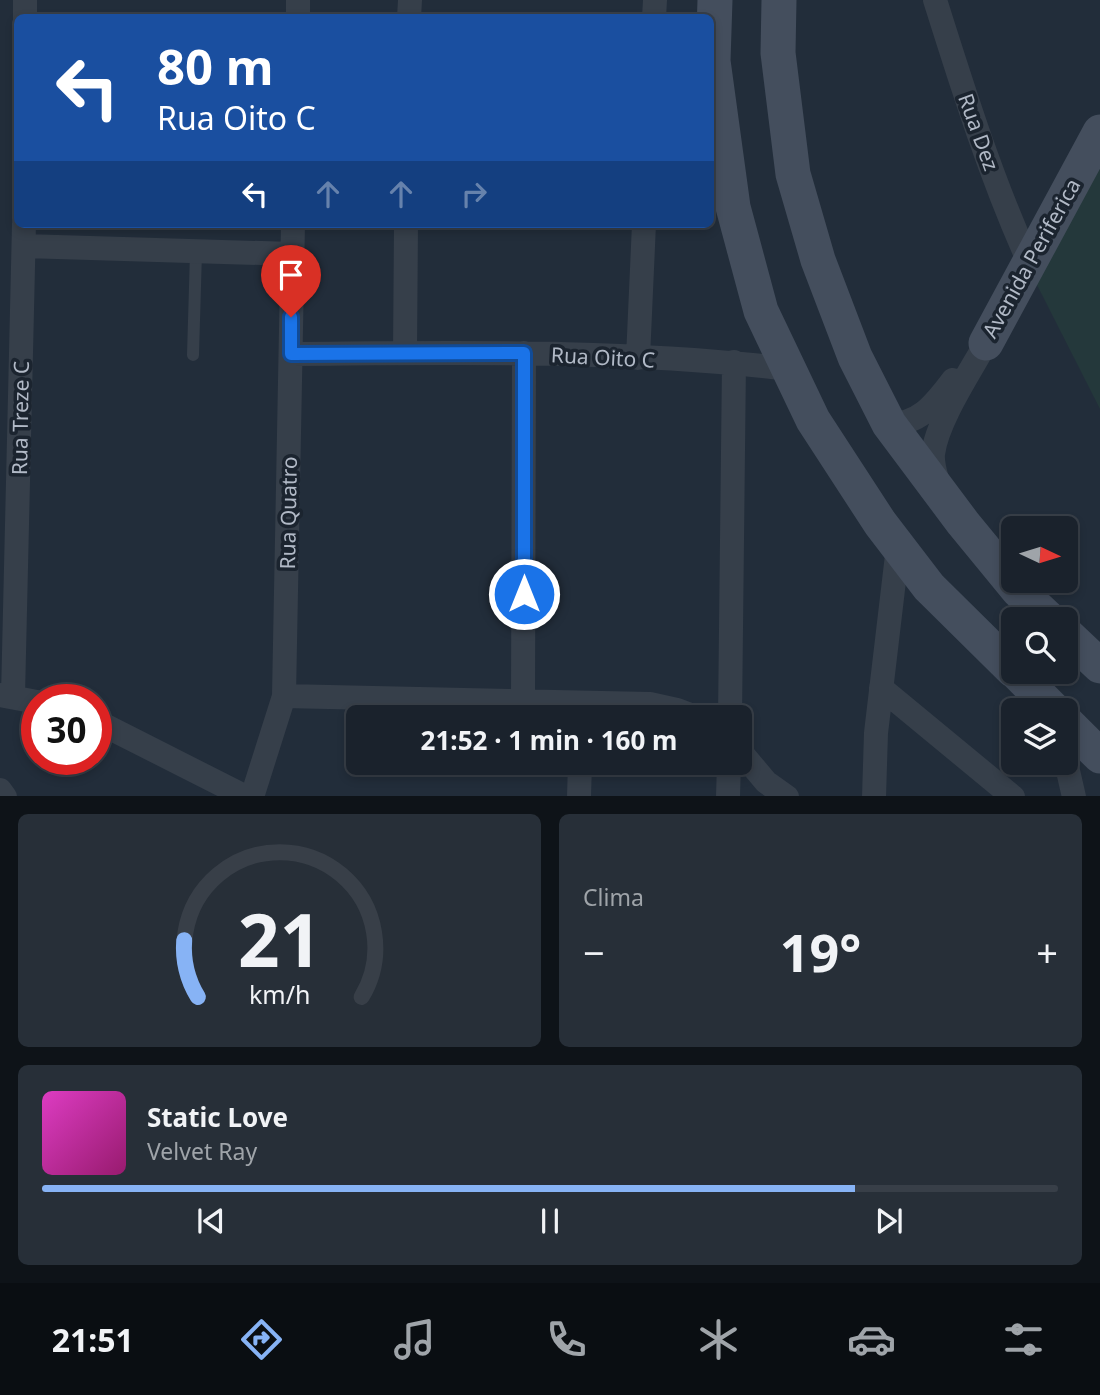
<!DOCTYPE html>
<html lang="pt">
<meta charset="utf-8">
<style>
body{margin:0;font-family:"Noto Sans",sans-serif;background:#272f38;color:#f1f3f6;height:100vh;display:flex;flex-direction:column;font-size:26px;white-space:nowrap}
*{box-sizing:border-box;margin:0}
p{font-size:23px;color:#9fa4a9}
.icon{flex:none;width:38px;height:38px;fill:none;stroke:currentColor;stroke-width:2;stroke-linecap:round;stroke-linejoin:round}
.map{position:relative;height:796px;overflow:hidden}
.drawer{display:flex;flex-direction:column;gap:18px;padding:18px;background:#0e1318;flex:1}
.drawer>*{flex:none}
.top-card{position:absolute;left:14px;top:14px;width:700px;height:214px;border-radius:10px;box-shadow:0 4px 10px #0003,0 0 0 2px #383f48;background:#1a4fa0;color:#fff;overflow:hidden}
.needle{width:46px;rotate:94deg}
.tools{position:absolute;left:1001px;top:516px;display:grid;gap:14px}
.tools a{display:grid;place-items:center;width:77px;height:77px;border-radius:10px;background:#1a222c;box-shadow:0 4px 10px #0003,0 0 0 2px #383f48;font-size:35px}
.speed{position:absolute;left:21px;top:684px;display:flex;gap:14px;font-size:35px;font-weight:700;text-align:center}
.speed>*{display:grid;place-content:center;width:91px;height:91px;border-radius:50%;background:#1a222c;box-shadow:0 4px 10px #0003,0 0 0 2px #383f48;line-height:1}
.speed .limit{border:10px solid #d22;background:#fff;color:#111}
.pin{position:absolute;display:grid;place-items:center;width:60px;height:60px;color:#fff;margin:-72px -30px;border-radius:50% 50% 50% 0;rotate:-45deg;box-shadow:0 0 7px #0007}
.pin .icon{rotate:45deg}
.me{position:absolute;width:77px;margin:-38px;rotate:0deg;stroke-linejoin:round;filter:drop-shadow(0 0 5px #0008)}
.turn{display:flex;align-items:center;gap:24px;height:147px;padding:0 28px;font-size:32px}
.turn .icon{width:91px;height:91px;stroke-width:2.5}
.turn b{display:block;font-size:49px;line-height:60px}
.lanes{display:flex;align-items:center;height:66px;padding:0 28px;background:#0003;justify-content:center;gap:35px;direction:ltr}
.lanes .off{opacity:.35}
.big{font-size:52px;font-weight:700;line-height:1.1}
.drawer .tile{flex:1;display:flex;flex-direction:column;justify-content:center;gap:10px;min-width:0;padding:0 24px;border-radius:10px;background:#272f38}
.drawer .dial{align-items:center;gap:0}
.dial svg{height:182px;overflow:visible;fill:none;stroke:#383f48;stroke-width:7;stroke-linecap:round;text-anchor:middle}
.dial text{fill:#f1f3f6;stroke:none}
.song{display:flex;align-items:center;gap:21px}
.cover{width:84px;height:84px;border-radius:10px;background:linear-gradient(135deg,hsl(310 70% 55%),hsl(320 70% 35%))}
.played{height:7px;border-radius:4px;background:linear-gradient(90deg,#87b3f5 80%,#383f48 80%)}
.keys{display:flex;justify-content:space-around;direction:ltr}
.heat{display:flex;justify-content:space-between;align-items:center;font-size:38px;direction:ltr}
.drawer .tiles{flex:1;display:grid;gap:18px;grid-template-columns:1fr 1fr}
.tile:last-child{grid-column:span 2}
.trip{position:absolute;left:346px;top:705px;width:406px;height:70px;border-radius:10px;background:#1a222c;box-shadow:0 4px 10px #0003,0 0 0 2px #383f48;font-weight:700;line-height:70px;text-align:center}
.dock{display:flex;height:112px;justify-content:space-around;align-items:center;background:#0a0e12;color:#9fa4a9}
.dock .icon{width:49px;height:49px}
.dock .current{color:#87b3f5}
.dock b{font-size:32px;color:#f1f3f6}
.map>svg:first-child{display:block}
.green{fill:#24383b}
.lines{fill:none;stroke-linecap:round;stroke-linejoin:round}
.lane{stroke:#363f4a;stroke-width:12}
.street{stroke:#363f4a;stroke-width:24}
.secondary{stroke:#444e5d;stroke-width:35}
.route-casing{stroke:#114b97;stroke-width:18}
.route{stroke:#1a73e8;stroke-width:12}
.labels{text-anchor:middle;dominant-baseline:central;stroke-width:7;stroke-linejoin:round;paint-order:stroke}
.street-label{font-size:21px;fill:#b1b9c6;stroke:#1b242f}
</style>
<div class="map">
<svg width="1100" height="797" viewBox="0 0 1100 797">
<rect width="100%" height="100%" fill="#222d3a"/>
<path class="green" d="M1100 164V409L1036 283Z"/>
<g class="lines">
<path class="lane" d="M193 355 196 252"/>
<path class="street" d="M935 0C963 89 991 178 1029 262
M25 18V0
M298 18V0
M409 18 410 0
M654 18 655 0
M24 246 292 254
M405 353 406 224
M291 354C456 353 624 349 789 369
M638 358 644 224
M889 424C921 424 935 403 953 380
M939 486C936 475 932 465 933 454 937 421 970 372 986 343
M881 688 1013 797
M0 695 37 702
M13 696 24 224
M284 696 650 704 677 710 698 718
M523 702 524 353
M730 718 734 362
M96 721 246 797
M740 751 766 782 787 797
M1066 762 1074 797
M0 790 5 797
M252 797 284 696 293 224
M579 797 580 763
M728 797 729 763
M874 797 876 733 898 547"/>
<path class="secondary" d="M715 0 713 61 733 207 761 311 813 420 880 523 929 587 1013 670
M779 0 778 53 793 174 818 260 855 357 889 424 963 523 1018 590 1050 620
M986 343 1100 132
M1066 634 1100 666
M1016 672 1054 710
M1066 722 1100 756"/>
</g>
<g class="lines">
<defs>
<path id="route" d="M291 317V354L524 353V594"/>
</defs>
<use href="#route" class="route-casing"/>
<use href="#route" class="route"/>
</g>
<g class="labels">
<g class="street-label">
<text transform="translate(979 132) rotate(70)">Rua Dez</text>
<text transform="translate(1031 258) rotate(-61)">Avenida Periferica</text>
<text transform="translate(603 357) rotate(3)">Rua Oito C</text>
<text transform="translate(20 418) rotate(-89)">Rua Treze C</text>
<text transform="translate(288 513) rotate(-89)">Rua Quatro</text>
</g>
</g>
</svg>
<div class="tools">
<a><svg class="needle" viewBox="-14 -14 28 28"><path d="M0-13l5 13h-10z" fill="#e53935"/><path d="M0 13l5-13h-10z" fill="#9fa4a9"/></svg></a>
<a><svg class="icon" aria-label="search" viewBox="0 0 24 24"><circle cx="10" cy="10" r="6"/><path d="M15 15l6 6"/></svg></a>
<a><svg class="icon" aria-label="layers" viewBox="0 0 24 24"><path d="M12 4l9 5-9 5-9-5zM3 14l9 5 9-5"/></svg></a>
</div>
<div class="speed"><div class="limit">30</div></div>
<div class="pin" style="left:291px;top:317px;background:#d93025"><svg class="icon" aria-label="arrive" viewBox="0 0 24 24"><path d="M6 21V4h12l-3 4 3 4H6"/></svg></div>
<svg class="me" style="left:524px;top:594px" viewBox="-20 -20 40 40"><circle r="17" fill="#1a73e8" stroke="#fff" stroke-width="3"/><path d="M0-11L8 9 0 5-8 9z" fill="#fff"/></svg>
<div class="trip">21:52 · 1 min · 160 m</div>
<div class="top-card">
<div class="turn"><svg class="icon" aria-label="left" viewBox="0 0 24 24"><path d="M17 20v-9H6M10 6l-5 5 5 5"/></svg><div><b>80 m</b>Rua Oito C</div></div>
<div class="lanes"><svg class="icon" aria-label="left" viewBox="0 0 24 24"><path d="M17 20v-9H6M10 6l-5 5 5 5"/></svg><svg class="icon off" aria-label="ahead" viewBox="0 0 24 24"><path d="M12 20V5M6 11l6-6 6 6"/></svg><svg class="icon off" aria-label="ahead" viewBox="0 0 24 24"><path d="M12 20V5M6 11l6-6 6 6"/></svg><svg class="icon off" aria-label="right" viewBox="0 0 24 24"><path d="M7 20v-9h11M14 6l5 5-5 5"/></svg></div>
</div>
</div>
<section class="drawer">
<div class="tiles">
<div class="tile dial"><svg viewBox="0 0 100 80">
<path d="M14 69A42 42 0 1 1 86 69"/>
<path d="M14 69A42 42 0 0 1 8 44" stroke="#87b3f5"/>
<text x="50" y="56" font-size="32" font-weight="700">21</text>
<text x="50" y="72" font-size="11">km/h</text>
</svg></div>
<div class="tile"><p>Clima</p>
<div class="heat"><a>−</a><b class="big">19°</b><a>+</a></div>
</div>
<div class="tile">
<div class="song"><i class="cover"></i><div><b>Static Love</b><p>Velvet Ray</p></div></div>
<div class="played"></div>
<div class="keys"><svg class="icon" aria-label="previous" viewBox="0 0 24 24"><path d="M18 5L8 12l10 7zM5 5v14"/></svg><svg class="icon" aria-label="pause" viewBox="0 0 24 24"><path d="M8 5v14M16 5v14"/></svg><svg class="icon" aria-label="next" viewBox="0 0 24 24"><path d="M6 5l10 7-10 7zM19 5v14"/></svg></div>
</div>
</div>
</section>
<nav class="dock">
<b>21:51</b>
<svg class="icon current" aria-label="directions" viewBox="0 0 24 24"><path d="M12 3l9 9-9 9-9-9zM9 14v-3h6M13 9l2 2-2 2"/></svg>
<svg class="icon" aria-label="music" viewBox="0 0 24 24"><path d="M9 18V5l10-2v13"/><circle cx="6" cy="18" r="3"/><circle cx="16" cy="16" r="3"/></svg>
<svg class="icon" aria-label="phone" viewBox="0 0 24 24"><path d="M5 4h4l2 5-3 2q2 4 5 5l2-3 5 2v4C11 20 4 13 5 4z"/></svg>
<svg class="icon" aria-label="climate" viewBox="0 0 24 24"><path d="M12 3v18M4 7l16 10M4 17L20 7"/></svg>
<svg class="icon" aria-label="car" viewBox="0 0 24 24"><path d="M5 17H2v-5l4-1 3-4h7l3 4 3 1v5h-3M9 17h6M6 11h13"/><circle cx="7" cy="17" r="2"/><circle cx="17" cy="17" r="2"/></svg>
<svg class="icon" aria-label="filters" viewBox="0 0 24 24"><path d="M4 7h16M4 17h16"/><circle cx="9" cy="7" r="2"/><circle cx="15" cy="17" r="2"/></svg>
</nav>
